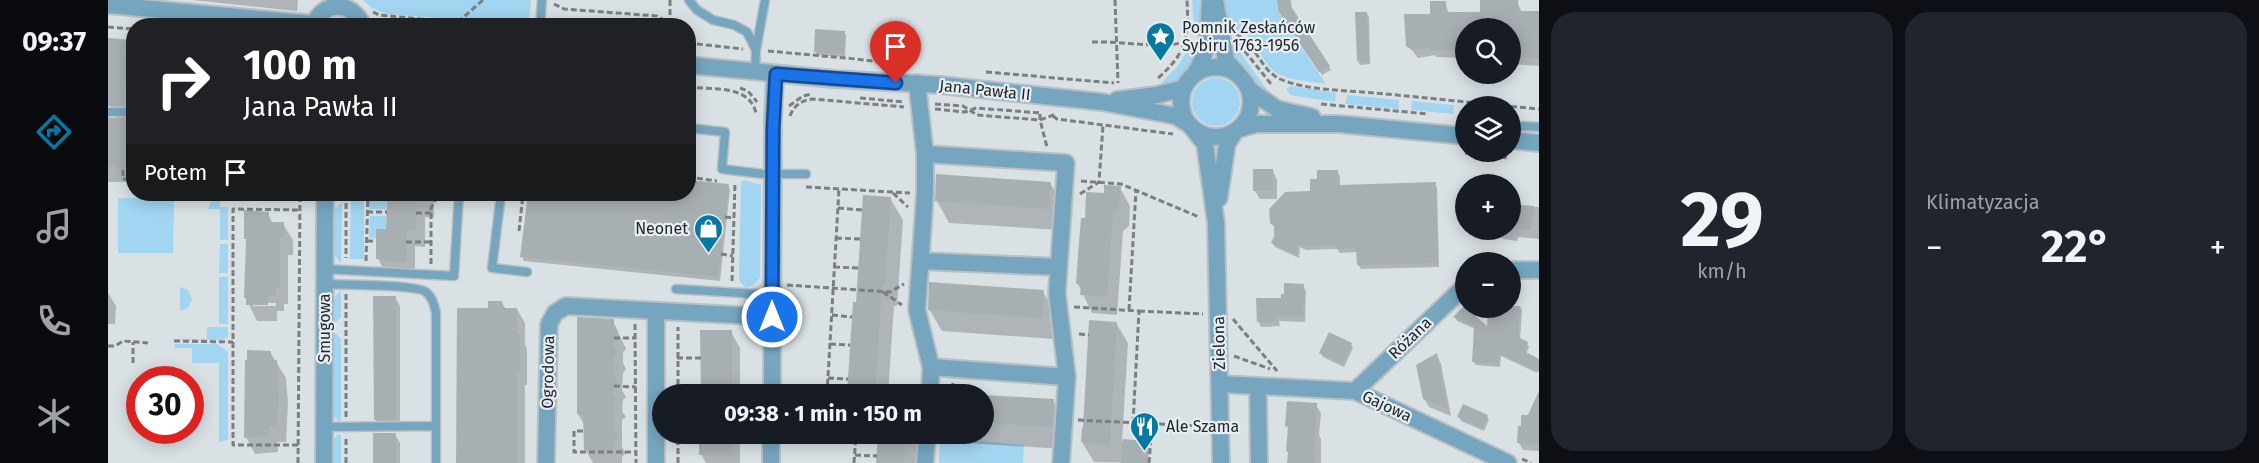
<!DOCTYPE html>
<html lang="pl">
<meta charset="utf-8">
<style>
body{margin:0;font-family:"Fira Sans",sans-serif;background:#20242c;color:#f1f3f6;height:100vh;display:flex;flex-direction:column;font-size:22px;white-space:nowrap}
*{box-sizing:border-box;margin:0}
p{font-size:20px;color:#9ea1a6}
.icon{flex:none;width:33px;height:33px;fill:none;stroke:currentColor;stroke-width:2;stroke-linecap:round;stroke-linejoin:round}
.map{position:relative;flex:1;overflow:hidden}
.panel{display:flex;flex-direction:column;gap:12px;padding:12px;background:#0d0f14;width:720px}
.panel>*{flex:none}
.banner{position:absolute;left:18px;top:18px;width:570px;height:183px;border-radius:24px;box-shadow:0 3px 15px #0003;background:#202124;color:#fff;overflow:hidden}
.tools{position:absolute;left:1347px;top:18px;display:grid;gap:12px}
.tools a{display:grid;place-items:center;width:66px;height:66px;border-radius:50%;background:#171b24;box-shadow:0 3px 15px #0003;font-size:30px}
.speed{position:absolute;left:18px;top:366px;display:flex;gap:12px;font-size:30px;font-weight:700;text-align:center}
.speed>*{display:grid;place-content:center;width:78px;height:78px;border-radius:50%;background:#171b24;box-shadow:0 3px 15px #0003;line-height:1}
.speed .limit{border:9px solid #d22;background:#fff;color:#111}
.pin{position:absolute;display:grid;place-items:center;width:51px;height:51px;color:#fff;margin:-62px -26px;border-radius:50% 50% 50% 0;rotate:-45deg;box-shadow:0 0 6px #0007}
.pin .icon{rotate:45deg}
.me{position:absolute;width:66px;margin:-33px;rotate:0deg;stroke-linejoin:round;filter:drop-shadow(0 0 4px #0008)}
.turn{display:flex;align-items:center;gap:21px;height:126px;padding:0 18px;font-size:27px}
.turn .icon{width:78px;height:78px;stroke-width:2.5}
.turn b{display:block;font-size:42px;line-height:51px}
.then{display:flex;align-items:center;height:57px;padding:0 18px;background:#0003;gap:12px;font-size:22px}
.big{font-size:45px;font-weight:700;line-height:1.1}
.panel .tile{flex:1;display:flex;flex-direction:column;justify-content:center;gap:9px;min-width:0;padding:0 21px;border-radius:24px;background:#20242c}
.panel .dial{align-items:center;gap:0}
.dial b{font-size:78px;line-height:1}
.heat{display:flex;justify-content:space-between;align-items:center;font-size:33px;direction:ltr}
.panel .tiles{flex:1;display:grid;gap:12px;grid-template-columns:repeat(2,1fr)}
.trip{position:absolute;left:544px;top:384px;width:342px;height:60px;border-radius:30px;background:#171b24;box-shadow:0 3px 15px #0003;font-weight:700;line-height:60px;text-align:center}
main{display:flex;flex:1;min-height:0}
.tab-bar{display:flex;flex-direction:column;width:108px;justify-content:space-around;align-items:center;background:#090b0e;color:#9ea1a6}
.tab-bar .icon{width:42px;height:42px}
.tab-bar .selected{color:#0579a2}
.tab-bar b{font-size:27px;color:#f1f3f6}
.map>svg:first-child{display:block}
.green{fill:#a2d5f1}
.shadow{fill:#0003;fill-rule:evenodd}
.building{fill:#a8afb3}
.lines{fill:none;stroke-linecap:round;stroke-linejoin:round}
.service-casing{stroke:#b9bfc3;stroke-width:11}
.minor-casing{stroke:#b9bfc3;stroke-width:20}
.tertiary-casing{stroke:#b9bfc3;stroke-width:20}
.path{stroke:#7a7f82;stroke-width:3;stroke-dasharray:6 3;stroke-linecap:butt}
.service{stroke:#76a6bf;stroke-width:8}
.minor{stroke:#76a6bf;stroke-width:16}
.tertiary{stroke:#76a6bf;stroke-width:16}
.route-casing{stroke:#114b97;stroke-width:15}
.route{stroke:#1a73e8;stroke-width:10}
.labels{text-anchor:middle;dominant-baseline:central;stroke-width:4.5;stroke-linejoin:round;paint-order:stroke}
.poi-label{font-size:16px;fill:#232628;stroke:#e7eef3;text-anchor:start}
.street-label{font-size:16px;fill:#232628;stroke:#e7eef3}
</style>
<main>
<nav class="tab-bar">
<b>09:37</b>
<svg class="icon selected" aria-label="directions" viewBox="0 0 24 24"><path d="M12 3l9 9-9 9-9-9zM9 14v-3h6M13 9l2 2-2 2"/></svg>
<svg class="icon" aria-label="music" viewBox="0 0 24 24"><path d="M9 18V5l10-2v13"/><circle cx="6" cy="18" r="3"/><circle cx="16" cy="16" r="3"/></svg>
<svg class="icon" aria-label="phone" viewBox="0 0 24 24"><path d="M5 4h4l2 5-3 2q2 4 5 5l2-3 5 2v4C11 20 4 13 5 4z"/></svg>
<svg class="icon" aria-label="climate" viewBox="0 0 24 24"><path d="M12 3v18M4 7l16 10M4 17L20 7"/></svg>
</nav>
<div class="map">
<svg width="1431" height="463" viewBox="0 0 1431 463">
<rect width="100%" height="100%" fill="#dae1e5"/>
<path class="green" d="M255 0H423L421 23 418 25 279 14 264 8Z
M1084 0H1094V30L1086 25Z
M1116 0H1169L1170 12 1218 84C1202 81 1181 81 1167 72 1151 61 1145 25 1121 30Z
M232 17 239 20 241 25H220L224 19Z
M1093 45C1087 66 1074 81 1052 88L1055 81 1069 67 1082 46Z
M1125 46 1131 51 1165 98 1148 86 1144 77 1129 61 1122 47Z
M1084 102a24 24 0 1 1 48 0a24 24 0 1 1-48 0Z
M1183 86 1228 93 1227 102 1182 95 1178 89Z
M1239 95 1291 100V109L1238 104Z
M1304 101 1346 105 1345 114 1303 110Z
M636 180 653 185 652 278 645 285 638 288 632 282 631 276 633 182Z
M251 194H256V259H242L243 199Z
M262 194H288V200H279L278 209H261Z
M110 197 112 198V207H120V240H112V209H100L104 200Z
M10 198H66L65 253H10Z
M234 202 233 263 226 255 225 214 227 209Z
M262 216H278V229H269L268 238H261Z
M112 244H120V273H111Z
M111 277H120V324H111Z
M72 287 80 290 84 299 80 308 72 311Z
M233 291V317L228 322H224C225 311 222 298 233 291Z
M99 327H120V337L114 340H67L66 339H99Z
M225 334H228L233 339V422L228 419 225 413Z
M66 344H109L120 352V440L111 442V363H84V348H67Z
M233 434V463H225V442L228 436Z
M832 438 916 445 915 463H831Z"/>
<path class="shadow" d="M84 0H190L189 11Z
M1170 0H1183L1184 10 1223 70 1214 75 1174 16Z
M1409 1 1414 13 1431 12V66L1402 64V28H1358V58L1328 57 1327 55 1310 58 1298 42 1337 2 1341 14 1374 13Z
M1258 13 1261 17 1262 64 1252 65 1250 61Z
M736 32 738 36 737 57 709 55 707 51Z
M0 39 26 42V182H0V135L10 120 2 105 0 93Z
M786 45 788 49 787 61 769 60 767 56Z
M1164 170 1169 179V199H1152L1147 191Z
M1229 171 1232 176V187L1327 184 1329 188 1331 267 1253 269 1250 265V252L1232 253 1229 249 1198 250 1192 247 1191 258 1167 247 1165 243 1168 236 1167 229 1163 222 1203 192 1211 180Z
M942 183 955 205 953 230 841 223 829 201Z
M620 186 622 190 612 281 416 261 414 257 421 194H580Z
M1012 188 1022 206 1021 226 1015 231 1009 315 984 313 970 284 978 220 997 194Z
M290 194H326V218L317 217V247L307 246V278L279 275 270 259 290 202Z
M782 198 795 220 789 306H786L780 394H741L746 304H749Z
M1402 205 1431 207V239L1410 237 1409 241 1395 239 1390 230H1402Z
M160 214 165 224H175L185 240V255H180V304H176V311H169V321H149L138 298ZM145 303H168V306H145Z
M1195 286 1198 291 1197 322 1171 321 1172 326 1153 327 1150 321Z
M935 292 948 314 946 339 834 331 821 309Z
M0 293 8 306 7 324H0Z
M287 297 292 306V428H273L268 420Z
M393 302 398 309H409L417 323V344L419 349V385H417V463H350L381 310Z
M1402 306H1412L1414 310 1412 340 1419 343 1421 347 1418 354 1431 360 1429 373 1393 356 1392 367 1368 365 1365 361 1368 329 1349 321 1347 317 1380 330 1381 308H1402Z
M505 321 518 349 515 352V363L518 369 515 373 514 390 518 397 515 400 514 411 518 417 514 420V447L518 453 514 457V463H485L477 449V426L470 414Z
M1008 323 1020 343 1014 441 1039 442 1041 446 1040 463 986 462 974 442Z
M593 332H623L632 348V394H594Z
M1243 344 1245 348 1236 367 1215 357 1213 353Z
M162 352 178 378 180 403 178 442H169L170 452 147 454 138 437Z
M1329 355 1333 364 1343 416 1321 407 1316 398Z
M1431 395V451L1415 450 1411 443 1414 427Z
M876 396 945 401 957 423 956 449 842 442 837 434H876Z
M1208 405 1213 413 1211 435 1213 439V463H1181L1182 455 1179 451 1181 430 1179 426Z
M1379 416 1381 420 1376 431 1353 421 1351 417Z
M287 434 292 443V463H267Z
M593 434H632V463H598L593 454Z
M771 434H808L811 438 809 463H770Z"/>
<path class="building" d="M1169 0H1182V5L1222 66 1211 72 1170 11Z
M1372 0H1410V11H1431V58L1402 56V28H1358V51L1322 50V48L1304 50 1298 46 1296 14H1322V1H1338V12H1372Z
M1247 12H1259L1261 61H1249Z
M707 29 737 31 736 53 706 52Z
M0 38 26 40V84L18 83 16 106H0Z
M767 42 786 44 785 58 765 56Z
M0 118H26V163H22V170H8L9 166H0Z
M1145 169H1165V191H1145Z
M1209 170H1230V185L1328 182 1330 263 1249 265 1248 248 1228 249V245L1194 246 1190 244 1189 255 1163 243 1166 236V226L1162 223 1161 209 1177 192 1202 191V179H1209Z
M828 174 943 182 941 209 827 201Z
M580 180 621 184 610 277 412 257 420 194H580Z
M996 185 1013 186 1011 207 1005 213 999 297 972 295 973 285 968 284 970 255 973 218H977L978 192 996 193Z
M288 194H309L308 230H299L298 262 275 261V259H268V229H278L279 200H288Z
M755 195 783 197 777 285H774L767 394H739L745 302H748Z
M1402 204 1426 206 1423 230 1402 228Z
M136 210 161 212V222H176V238H172V288H168V295H160V305H138V298H136L138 239H136Z
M821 282 936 290 934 318 820 310Z
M1176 283 1196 284 1195 317 1169 316V321L1149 322 1148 298H1173V294H1176Z
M265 296H288V420H266Z
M380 301H394L396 308H409V334H412V371H409V463H348L349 308H380Z
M1356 306 1379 326 1380 308H1412L1410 337 1420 342 1416 351 1431 359V372L1391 353 1390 364 1364 362 1366 326 1345 317Z
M469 317 506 319V327L510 331 506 335V348L510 352 506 356V375L510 379 506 383V396L510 399 506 403V432L510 436 506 440V450H476L475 414H469Z
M981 320 1009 322 1002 445 973 442 974 428H975Z
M592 330H624V394H593Z
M1221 332 1244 343 1234 364 1211 353Z
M139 350 163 351V360H169L171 410H169V426H161V436L136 438 137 360H139Z
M1329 353 1340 409 1315 399 1308 365Z
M1431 391V444L1409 443 1410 426H1413V415H1420Z
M876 395 946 399 944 427 876 423Z
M1179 401 1209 403 1206 463H1179L1180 452 1178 451 1180 427 1177 426Z
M1355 404 1380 415 1374 428 1349 417Z
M265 433H288V463H265Z
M591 434H624V455H591Z
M770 434H798L796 463H768Z
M1015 439 1040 441 1039 463H1013Z"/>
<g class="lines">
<defs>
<path id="service" d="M581 0 589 10 605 20 626 25 639 32 648 50
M432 26 434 0
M647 72 648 50 657 0
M0 112H26
M580 128 617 132 614 169 655 174H698
M1402 129 1416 126 1431 127
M393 194 384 268 419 272
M216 269 346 276 351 194
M216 284C233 285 308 284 318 292 325 298 326 305 328 313V426L216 427
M568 289 665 295
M328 426V463"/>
<path id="minor" d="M809 83 817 154V194L809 310 823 367 822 394
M817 154 958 163 949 293 959 377 953 463
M813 261 951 267
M1402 270H1431
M548 311V463
M823 367 959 377
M1112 384 1247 391 1400 463
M1150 386 1151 463
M1247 391 1358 285
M664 394 665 120 667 74
M216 463 217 194
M438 463 441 324 447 313 458 306 664 317
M663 463V434
M817 463 819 434"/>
<path id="tertiary" d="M1107 0 1118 61 1130 74
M0 5 206 24
M206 26C214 0 244 0 255 26
M580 65 726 79 832 85 994 102 1068 116 1079 123
M1073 102a35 35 0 1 1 70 0a35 35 0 1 1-70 0Z
M1087 73C1102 52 1100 26 1102 1
M1142 90 1169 109 1204 117
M1009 100 1049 95 1076 88
M1131 129 1148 124H1231L1358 136
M1086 130 1097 144 1108 223 1113 463
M1402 140 1431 143
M1111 198 1119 144 1126 133"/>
</defs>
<use href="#service" class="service-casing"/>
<use href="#minor" class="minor-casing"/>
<use href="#tertiary" class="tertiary-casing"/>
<path class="path" d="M562 0V26
M1007 0 1010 83
M446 4 456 9 549 16 554 19 557 26
M265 12 271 15 385 26
M350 22 375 0
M284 26 285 16
M0 27 26 29
M1128 34C1148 43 1152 70 1172 79 1200 91 1237 90 1267 93 1322 98 1376 104 1431 109
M984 42C1015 41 1048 49 1078 42
M580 43 635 49
M1131 44 1163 84
M660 51 748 59 796 65
M878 72 1006 83
M1050 78C1079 53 1081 36 1079 0
M580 87C604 90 641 84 648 113
M632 88 640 91 649 102
M752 98 796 102
M827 104 855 106 869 115 932 120 948 114
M1213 104 1320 114
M681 106 695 96 704 94
M827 109 857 112 868 108 933 113
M932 114V120L939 147
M682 116C686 105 694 100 705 99L796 107
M945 116 949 119 1065 134
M1357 153 1401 158
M15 170V179H26
M580 177 609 181
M973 181 1013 184 1091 217
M698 187 802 193
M785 193 800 207
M238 194V258
M972 194 991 182 995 125
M239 200 247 194
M730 208 754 210
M259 212H279
M308 213H323
M617 217 626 218
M411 231 415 194
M728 238 752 239
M259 241H268
M298 242H323
M613 254 625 256
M258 261 260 194
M1379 262 1390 261
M323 264V208L331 194
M726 267 750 268
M624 281 627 183
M679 285 782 292 796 284
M775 292 794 305
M238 294V417
M966 307 1031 311 1025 423
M1021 310 1028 190
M1031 311 1095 314
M724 315 744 317
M1125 319 1169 371
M527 324 528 463
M971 334 981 335
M506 338H528
M66 341 125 342
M722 344 742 345
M0 346H7L15 341 40 343
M1126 356 1162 369
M569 358H593
M25 363V342
M720 378 740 379
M506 386 528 387
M570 393H593
M844 393 845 383
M570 394V327
M719 394 731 189
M787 394 808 388
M970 420 1093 426 1097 423
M475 431H466V452H528
M190 445H125V209L191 210
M747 455 769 456
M1414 459 1423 463
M190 463 192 194
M238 463V438
M570 463V434
M746 463 748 434
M1041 463 1044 424"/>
<use href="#service" class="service"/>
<use href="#minor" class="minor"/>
<use href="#tertiary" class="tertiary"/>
</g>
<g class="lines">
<defs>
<path id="route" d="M664 317 665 130 668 74 788 83"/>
</defs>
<use href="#route" class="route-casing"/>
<use href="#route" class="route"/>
</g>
<defs>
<symbol id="sight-pin" viewBox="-11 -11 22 30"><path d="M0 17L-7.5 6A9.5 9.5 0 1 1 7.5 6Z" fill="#0579a2" stroke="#e7eef3"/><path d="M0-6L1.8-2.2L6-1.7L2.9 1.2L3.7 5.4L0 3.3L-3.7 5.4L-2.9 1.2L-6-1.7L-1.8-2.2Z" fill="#fff"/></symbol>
<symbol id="shop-pin" viewBox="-11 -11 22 30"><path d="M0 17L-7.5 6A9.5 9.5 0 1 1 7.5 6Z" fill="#0579a2" stroke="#e7eef3"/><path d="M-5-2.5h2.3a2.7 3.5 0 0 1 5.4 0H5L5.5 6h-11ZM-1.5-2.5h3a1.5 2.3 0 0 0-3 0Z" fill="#fff"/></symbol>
<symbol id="restaurant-pin" viewBox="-11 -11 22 30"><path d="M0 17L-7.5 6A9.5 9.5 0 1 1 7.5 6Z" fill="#0579a2" stroke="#e7eef3"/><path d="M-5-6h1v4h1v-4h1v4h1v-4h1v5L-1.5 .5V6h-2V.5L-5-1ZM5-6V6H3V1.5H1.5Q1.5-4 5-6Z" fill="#fff"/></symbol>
</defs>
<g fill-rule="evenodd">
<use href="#sight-pin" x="1036" y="20" width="33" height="45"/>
<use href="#shop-pin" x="584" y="212" width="33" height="45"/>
<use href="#restaurant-pin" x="1020" y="410" width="33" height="45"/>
</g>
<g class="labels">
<g class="poi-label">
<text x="1074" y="27">Pomnik Zesłańców<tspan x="1074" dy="18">Sybiru 1763-1956</tspan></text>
<text x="580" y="228" text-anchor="end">Neonet</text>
<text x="1058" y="426">Ale Szama</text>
</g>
<g class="street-label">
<text transform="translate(877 90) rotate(6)">Jana Pawła II</text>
<text transform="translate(216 328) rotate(-90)">Smugowa</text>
<text transform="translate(1302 338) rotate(-44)">Różana</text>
<text transform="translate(1111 343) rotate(-91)">Zielona</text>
<text transform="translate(440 372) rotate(-89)">Ogrodowa</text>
<text transform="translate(1279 406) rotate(25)">Gajowa</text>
</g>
</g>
</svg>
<div class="tools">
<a><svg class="icon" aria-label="search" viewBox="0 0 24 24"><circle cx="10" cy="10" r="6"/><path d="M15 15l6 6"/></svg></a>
<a><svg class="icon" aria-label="layers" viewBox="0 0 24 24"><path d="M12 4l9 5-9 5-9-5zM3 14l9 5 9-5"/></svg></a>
<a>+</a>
<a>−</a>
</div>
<div class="speed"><div class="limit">30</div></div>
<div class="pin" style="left:788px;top:83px;background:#d93025"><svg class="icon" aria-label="arrive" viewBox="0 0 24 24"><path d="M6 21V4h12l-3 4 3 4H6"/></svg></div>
<svg class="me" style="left:664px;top:317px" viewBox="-20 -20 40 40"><circle r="17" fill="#1a73e8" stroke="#fff" stroke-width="3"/><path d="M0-11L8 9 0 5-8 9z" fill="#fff"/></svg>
<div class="trip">09:38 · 1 min · 150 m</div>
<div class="banner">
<div class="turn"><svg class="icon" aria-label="right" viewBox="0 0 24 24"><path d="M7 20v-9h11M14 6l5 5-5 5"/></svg><div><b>100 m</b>Jana Pawła II</div></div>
<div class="then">Potem<svg class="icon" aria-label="arrive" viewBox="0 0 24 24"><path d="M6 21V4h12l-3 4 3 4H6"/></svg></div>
</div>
</div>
<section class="panel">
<div class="tiles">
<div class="tile dial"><b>29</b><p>km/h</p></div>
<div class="tile"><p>Klimatyzacja</p>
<div class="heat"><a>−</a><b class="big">22°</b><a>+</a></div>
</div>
</div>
</section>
</main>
